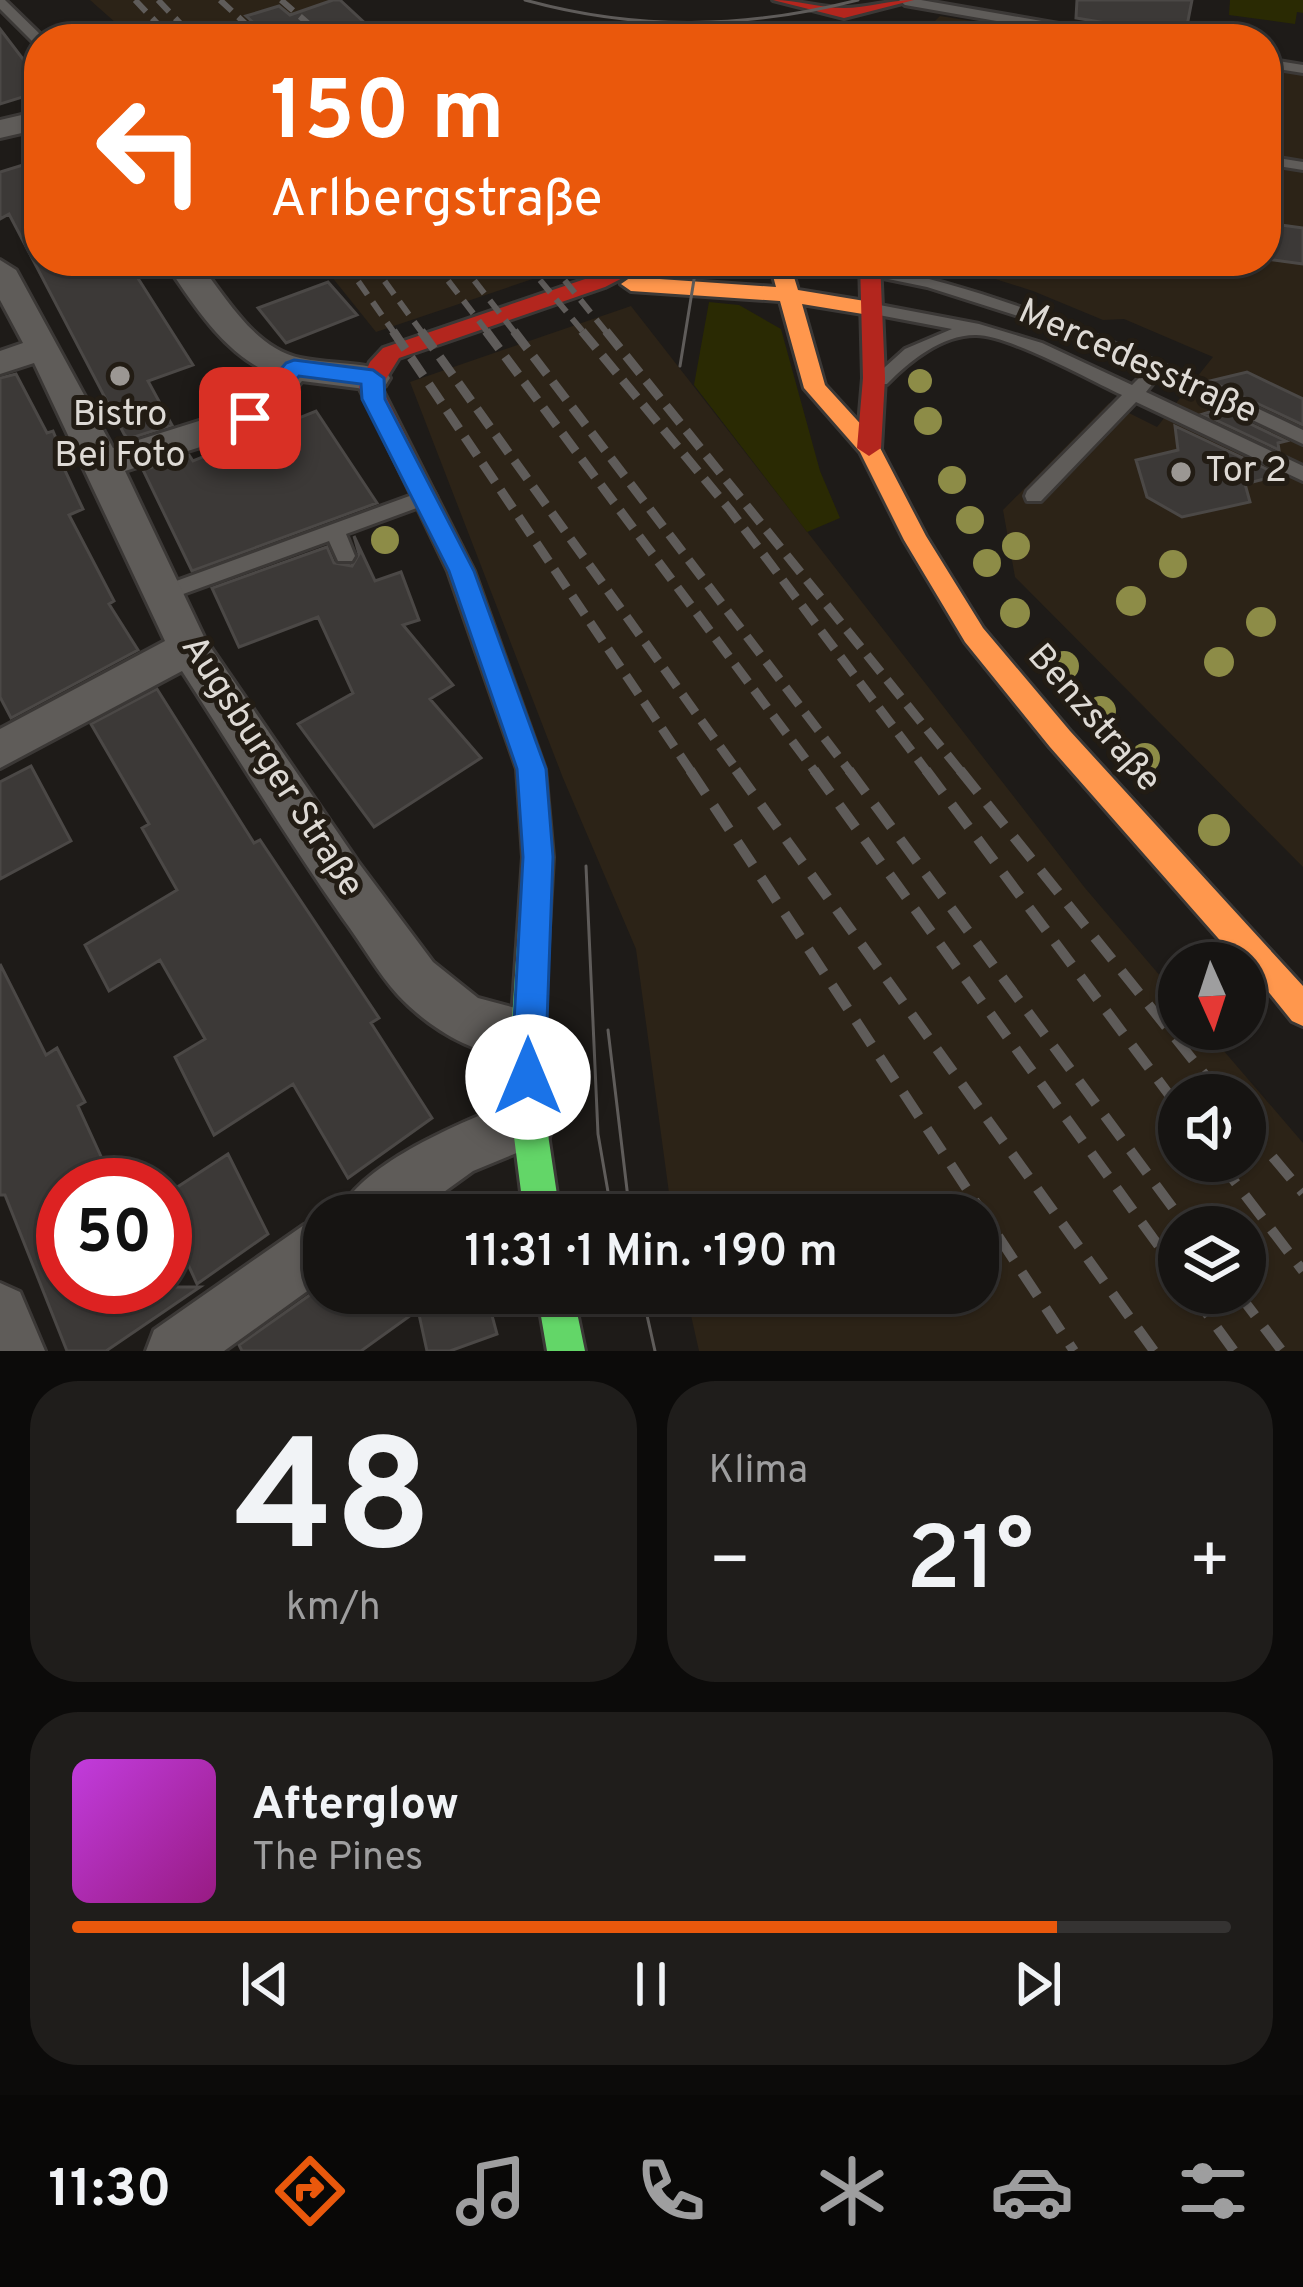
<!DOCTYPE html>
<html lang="de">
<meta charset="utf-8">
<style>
body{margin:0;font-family:Overpass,sans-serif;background:#1f1d1b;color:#f1f3f6;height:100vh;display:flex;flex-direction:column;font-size:45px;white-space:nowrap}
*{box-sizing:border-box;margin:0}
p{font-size:39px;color:#9e9e9f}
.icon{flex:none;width:66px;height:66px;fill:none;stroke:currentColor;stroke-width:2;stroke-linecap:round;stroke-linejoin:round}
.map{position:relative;height:1351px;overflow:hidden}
.sheet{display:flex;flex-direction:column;gap:30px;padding:30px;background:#0c0b0a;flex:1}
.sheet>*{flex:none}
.banner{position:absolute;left:24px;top:24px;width:1257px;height:252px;border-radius:48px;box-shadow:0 3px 9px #0004,0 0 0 3px #353332;background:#ea580c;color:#fff;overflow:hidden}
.needle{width:78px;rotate:177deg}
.tools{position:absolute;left:1158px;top:942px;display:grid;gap:24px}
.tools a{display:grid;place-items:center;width:108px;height:108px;border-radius:50%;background:#161412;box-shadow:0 3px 9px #0004,0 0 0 3px #353332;font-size:60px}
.speed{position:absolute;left:36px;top:1158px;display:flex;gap:24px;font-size:60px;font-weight:700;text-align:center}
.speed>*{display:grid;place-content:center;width:156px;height:156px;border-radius:50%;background:#161412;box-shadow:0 3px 9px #0004,0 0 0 3px #353332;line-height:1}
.speed .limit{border:18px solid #d22;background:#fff;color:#111}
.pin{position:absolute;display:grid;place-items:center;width:102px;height:102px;color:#fff;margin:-51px;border-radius:24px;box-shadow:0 6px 18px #0006}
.me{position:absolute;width:132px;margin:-66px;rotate:0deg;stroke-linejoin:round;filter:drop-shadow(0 0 9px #0008)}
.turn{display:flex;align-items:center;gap:42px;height:252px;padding:0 48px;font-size:54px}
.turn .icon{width:156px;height:156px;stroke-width:2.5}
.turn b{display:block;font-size:84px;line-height:102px}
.big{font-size:90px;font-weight:600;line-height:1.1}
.sheet .widget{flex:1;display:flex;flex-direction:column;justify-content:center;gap:18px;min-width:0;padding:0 42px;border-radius:48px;background:#1f1d1b}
.sheet .dial{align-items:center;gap:0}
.dial b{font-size:156px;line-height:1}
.song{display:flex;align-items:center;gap:36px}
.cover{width:144px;height:144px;border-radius:18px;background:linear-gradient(135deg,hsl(290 70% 55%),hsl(310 70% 35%))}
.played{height:12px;border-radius:6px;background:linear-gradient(90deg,#ea580c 85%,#353332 85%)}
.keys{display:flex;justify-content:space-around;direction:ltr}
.heat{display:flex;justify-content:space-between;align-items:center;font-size:66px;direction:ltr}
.sheet .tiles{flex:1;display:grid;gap:30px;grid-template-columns:1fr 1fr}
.widget:last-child{grid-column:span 2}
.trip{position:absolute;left:303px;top:1194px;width:696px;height:120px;border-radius:48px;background:#161412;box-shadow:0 3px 9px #0004,0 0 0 3px #353332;font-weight:600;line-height:120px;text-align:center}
.tab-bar{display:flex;height:192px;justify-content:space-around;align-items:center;background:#090807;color:#9e9e9f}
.tab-bar .icon{width:84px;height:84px}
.tab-bar .current{color:#ea580c}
.tab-bar b{font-size:54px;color:#f1f3f6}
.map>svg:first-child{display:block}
.built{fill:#2c2317;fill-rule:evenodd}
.green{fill:#2a2a03}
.building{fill:#3c3937;stroke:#4b4846;stroke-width:3}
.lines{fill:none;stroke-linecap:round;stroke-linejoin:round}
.lane-casing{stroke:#3b3836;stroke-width:6}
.street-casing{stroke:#3b3836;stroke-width:6}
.fast-casing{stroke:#3b3836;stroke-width:6}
.slow-casing{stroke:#3b3836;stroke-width:6}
.jam-casing{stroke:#3b3836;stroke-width:6}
.lane{fill:#5f5c59;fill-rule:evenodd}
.street{fill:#5f5c59;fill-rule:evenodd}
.fast{fill:#63d668;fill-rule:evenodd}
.slow{fill:#ff974d;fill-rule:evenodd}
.jam{fill:#b3261e;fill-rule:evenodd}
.tram{stroke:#5f5c5a;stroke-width:3}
.rail-far2{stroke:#5f5c5a;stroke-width:6;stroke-dasharray:16 9;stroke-linecap:butt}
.rail-far1{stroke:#5f5c5a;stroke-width:9;stroke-dasharray:22 10;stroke-linecap:butt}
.rail{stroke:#5f5c5a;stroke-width:10;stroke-dasharray:28 15;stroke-linecap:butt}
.tree{fill:#8d8c47}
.route{fill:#1a73e8;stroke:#114b97;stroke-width:3}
.poi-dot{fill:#9b9793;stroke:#221c14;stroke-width:4.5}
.labels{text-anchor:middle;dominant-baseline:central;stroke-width:10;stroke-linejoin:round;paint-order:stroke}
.street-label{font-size:36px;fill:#dedad5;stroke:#221c14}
.poi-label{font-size:36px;fill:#dedad5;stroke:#221c14}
</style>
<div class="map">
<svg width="1303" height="1351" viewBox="0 0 1303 1351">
<rect width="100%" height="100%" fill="#1e1b18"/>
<path class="built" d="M90 0H338L383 39H134Z
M940 16 1084 39H917Z
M1266 69 1303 75V867L1015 577 1003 510 1109 403 1157 427 1213 357 1124 319 1103 320 1033 291 939 261H1266Z
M319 261H578L580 263 376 332Z
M631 306 1085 888 1179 998V1029H1205L1303 1143V1351H699L686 1293H978V1215H672L636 949 563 778 410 382ZM1179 1095H1245V1161H1179ZM1179 1227H1245V1293H1179Z"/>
<path class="green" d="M1230 0H1303V13L1297 12 1295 24 1229 15Z
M709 302 739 305 781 329 820 471 840 518 807 532 694 385Z"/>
<path class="building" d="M333 0H340L382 39H236L235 34 257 26 246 16 279 6 290 15Z
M1077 0H1192L1185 36 1076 18Z
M0 29 39 80V92L0 104Z
M39 160V261H127L193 365 148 381 172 425 128 439 124 434 9 214 0 219V172Z
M1266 223 1303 228V264L1266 259Z
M328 282 357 315 286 343 258 308Z
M1247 372 1303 399V425L1210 381Z
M16 374 47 433 53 431 65 460 61 462 83 509 69 515 114 601 109 604 138 650 11 718 0 697V378Z
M1213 406 1286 441 1278 443 1279 450 1203 414 1213 411Z
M316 411 377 503 192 571 143 470 189 455 193 461Z
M1175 426 1279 475 1245 484 1250 502 1182 517 1147 497 1136 460 1178 450Z
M354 536 375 581 401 572 419 620 403 625 453 685 430 699 481 758 374 827 298 724 353 693 318 617 239 647 212 588 327 547 334 563 352 566 359 554Z
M157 689 254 843 260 840 379 1018 371 1023 432 1118 348 1178 293 1084 214 1135 175 1057 205 1039 160 960 109 991 85 945 177 890 142 828 149 824 91 724Z
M31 766 71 841 0 879V782Z
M0 964 46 1055 57 1048 85 1102 78 1106 114 1185H63V1287H200L106 1351H67L5 1195H0Z
M228 1154 268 1234 197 1284 165 1214V1195Z
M324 1285V1293H486L497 1334 450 1351H427L418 1310 361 1351H242L239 1345Z"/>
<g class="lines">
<defs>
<path id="lane" d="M0 0H5L45 39H39V44L34 43 0 9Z
M899 0H921L1122 35 1129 39H1099L905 5Z
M1266 59 1303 65V73L1266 67Z
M1266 156 1303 162V170L1266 164Z
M870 265C1029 298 1158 361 1303 430V444L1139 366 1034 321 927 287 864 274V266Z
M869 303 979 324 1042 343 1132 385 1139 378H1151L1154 382 1146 392 1303 466V481L1136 402 1041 501H1027L1025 496 1027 491 1122 395C1090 380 1007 334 975 335 942 335 909 361 887 384H875V376L905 349 952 329 863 312V304Z
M426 490 435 497 433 502 346 534 355 556 352 561H338L329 541 164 601 154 593 157 588Z"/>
<path id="street" d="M39 111V129L0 138V120Z
M0 260 16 270 113 448 237 409 270 373C223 353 192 302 164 261H197C226 296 252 347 300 358 328 364 357 362 385 370L390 378 385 386 373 390 302 381 263 427 125 471 205 639 358 862 433 962 478 998 545 1016 552 1034 545 1052C496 1071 431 1031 398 995 378 973 362 944 344 920 287 839 236 754 182 671L0 768V729L165 641 34 363 0 374V351L23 343 0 300Z
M529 1095 548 1102 555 1121 548 1140 473 1171 412 1215H338C361 1160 475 1117 529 1095Z
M324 1217V1279L224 1351H146L154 1330 304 1225Z
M0 1283 20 1292 45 1351H0Z"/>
<path id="fast" d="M425 489 434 492 474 571 545 769 553 857 543 1034 546 1121 560 1215H524L512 1121 511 1034 523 857 517 769 448 571 413 498Z
M537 1293H573L585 1351H547Z"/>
<path id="slow" d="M769 261H789L798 290 877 303V313L869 315 802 304 825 385 877 442 926 536 983 628 1070 731 1303 986V1026L1292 1021 1245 963H1240L1050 747 965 642 904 540 860 452 804 388 780 301 631 291 621 284 631 277 776 287Z"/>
<path id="jam" d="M773 0C797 0 820 8 844 8 867 8 890 0 914 0L844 18Z
M624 261H687L677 267 638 270 605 287 399 358 381 387 437 498 425 507 416 504 359 387 370 362 383 348 591 277Z
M860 261H880L885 378 881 448 869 456 857 448 863 378Z"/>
</defs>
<use href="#lane" class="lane-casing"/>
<use href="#street" class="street-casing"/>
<use href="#fast" class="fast-casing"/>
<use href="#slow" class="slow-casing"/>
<use href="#jam" class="jam-casing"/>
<use href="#lane" class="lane"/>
<use href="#street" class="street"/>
<use href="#fast" class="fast"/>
<use href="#slow" class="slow"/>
<use href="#jam" class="jam"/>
<path class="tram" d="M525 0C637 31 745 29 858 0
M680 366 697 261
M586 866 598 1134 612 1215
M608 1030 630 1215
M642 1293 655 1351"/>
<path class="rail-far2" d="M135 0 172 39
M158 0 195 39
M220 0 262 39
M281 0 326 39
M344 261 395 334
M370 261 423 334
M433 261 489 334
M459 261 516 334
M524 261 585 334
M549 261 608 334"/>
<path class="rail-far1" d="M393 331 692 773
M421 331 739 773
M486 331 816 773
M514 331 851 773
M582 331 730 510 928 773
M606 331 962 773"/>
<path class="rail" d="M690 770 1074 1351
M736 770 1154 1351
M814 770 1179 1274
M849 770 1187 1227
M926 770 1179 1108
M960 770 1221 1095
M1245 1124 1303 1193
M1219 1161 1303 1271
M1192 1293 1234 1351
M1238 1293 1282 1351"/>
</g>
<g class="tree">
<circle cx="920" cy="381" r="12"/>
<circle cx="928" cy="421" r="14"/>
<circle cx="952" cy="480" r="14"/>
<circle cx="970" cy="520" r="14"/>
<circle cx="385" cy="540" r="14"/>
<circle cx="1016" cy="546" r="14"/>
<circle cx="987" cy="563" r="14"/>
<circle cx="1173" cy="564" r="14"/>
<circle cx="1131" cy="601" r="15"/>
<circle cx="1015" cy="613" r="15"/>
<circle cx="1261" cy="622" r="15"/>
<circle cx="1219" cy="662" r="15"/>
<circle cx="1064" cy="666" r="15"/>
<circle cx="1101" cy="711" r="15"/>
<circle cx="1145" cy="758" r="15"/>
<circle cx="1214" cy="830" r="16"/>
</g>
<path class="route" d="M294 360 373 370 384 378 385 399 474 571 546 769 553 857 545 1077 540 1089 528 1094 516 1089 511 1077 523 857 517 769 449 571 362 399 361 384 299 376 258 423 250 426 239 418 286 363Z"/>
<g class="poi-dot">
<circle cx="120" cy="376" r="12"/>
<circle cx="1181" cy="472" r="12"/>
</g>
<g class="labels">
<g class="street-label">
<text transform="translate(1137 363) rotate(24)">Mercedesstraße</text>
<text transform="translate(1093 719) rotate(49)">Benzstraße</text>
<text transform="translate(271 767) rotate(57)">Augsburger Straße</text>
</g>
<g class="poi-label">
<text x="120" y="416">Bistro<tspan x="120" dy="41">Bei Foto</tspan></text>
<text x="1205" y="472" text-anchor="start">Tor 2</text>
</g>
</g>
</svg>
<div class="tools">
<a><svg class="needle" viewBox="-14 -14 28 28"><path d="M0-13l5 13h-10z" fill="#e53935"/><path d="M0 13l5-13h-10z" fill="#9e9e9f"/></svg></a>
<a><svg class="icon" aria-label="sound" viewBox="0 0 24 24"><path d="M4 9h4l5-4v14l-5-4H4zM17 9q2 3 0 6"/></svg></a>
<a><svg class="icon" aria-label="layers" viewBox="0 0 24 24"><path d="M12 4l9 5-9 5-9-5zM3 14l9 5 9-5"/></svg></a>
</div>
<div class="speed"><div class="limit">50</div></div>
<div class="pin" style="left:250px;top:418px;background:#d93025"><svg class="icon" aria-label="arrive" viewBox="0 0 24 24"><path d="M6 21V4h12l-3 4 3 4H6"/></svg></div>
<svg class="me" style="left:528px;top:1077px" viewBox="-20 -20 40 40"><circle r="19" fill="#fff"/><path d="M0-13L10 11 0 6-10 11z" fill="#1a73e8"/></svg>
<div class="trip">11:31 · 1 Min. · 190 m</div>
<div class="banner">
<div class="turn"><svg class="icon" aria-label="left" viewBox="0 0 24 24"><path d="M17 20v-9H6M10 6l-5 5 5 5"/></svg><div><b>150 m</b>Arlbergstraße</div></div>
</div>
</div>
<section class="sheet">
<div class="tiles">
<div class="widget dial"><b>48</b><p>km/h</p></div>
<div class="widget"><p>Klima</p>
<div class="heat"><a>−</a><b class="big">21°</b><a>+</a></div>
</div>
<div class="widget">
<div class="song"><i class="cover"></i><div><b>Afterglow</b><p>The Pines</p></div></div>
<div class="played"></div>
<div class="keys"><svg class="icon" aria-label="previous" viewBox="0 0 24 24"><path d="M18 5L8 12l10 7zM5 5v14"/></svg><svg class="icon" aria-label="pause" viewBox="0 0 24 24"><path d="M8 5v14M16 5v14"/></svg><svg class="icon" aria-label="next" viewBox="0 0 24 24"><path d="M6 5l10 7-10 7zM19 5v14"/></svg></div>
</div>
</div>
</section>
<nav class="tab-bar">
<b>11:30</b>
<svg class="icon current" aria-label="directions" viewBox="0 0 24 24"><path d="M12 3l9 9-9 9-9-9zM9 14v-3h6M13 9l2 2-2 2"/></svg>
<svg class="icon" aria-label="music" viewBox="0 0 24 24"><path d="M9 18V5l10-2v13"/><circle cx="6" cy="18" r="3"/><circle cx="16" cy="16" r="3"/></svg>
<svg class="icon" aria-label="phone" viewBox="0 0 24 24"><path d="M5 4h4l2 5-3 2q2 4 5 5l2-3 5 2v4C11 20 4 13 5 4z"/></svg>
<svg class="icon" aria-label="climate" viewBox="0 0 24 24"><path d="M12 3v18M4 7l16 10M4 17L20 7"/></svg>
<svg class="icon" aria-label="car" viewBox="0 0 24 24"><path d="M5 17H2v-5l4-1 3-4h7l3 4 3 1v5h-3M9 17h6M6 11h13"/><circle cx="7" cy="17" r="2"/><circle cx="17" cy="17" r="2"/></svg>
<svg class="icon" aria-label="filters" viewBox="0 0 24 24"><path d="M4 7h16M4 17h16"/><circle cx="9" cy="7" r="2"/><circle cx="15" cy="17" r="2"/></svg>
</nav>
